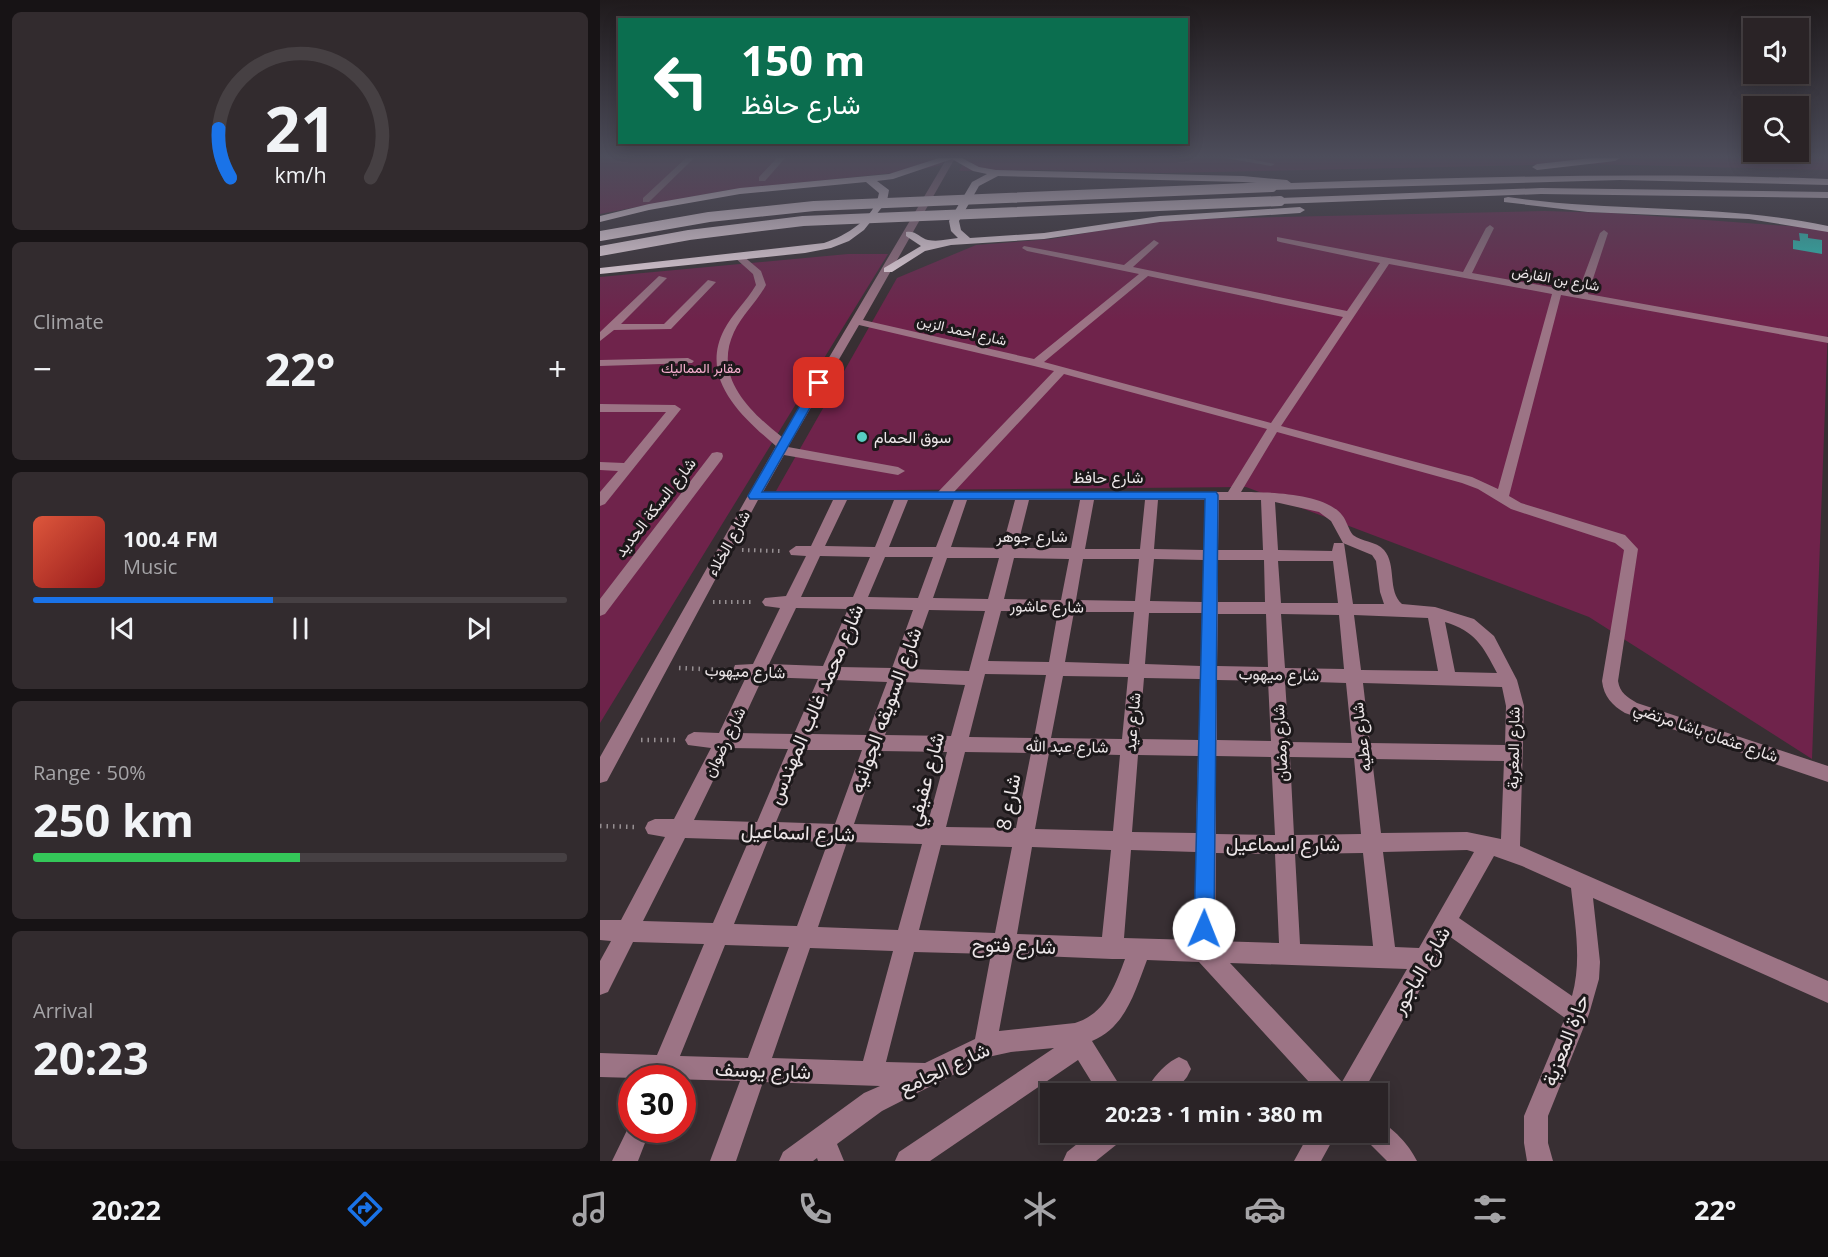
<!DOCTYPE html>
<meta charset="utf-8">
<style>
body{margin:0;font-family:"Open Sans",Vazirmatn,sans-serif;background:#322b2e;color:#f1f3f6;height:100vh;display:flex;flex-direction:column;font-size:22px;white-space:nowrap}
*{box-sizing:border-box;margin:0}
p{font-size:20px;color:#a5a4a7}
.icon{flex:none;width:33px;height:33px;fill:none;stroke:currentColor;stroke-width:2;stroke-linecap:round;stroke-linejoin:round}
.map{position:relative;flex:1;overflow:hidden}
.panel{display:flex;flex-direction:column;gap:12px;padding:12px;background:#171315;width:600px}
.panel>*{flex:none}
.banner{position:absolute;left:18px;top:18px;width:570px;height:126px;border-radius:0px;box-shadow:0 3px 15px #0003,0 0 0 2px #464043;background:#0b6e4f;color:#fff;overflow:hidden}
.tools{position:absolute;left:1143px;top:18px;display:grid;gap:12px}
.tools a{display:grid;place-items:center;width:66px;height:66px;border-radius:0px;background:#2a2326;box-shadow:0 3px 15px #0003,0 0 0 2px #464043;font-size:30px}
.speed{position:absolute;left:18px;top:1065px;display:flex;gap:12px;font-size:30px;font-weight:700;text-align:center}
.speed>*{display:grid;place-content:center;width:78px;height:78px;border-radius:50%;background:#2a2326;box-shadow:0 3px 15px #0003,0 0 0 2px #464043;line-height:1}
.speed .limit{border:9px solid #d22;background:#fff;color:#111}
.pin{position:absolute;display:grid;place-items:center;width:51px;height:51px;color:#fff;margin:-26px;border-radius:12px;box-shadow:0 3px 9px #0006}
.me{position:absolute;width:66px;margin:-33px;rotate:1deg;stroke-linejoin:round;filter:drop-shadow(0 0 4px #0008)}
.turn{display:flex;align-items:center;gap:21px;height:126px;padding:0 24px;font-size:27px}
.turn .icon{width:78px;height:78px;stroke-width:2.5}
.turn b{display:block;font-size:42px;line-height:51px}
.big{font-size:45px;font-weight:700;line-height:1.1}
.panel .widget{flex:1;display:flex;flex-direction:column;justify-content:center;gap:9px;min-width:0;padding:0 21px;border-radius:9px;background:#322b2e}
.panel .dial{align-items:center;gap:0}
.dial svg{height:156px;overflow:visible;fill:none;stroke:#464043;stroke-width:7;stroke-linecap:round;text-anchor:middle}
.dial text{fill:#f1f3f6;stroke:none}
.song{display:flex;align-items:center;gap:18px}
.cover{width:72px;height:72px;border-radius:9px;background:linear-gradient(135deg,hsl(10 70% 55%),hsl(0 70% 35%))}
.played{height:6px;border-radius:3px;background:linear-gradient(90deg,#1a73e8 45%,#464043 45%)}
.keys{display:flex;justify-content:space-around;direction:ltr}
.heat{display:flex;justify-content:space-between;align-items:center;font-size:33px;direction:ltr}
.charge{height:9px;border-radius:4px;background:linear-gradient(90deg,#34c759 50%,#464043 0)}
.trip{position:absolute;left:440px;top:1083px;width:348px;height:60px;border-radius:0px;background:#2a2326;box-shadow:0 3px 15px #0003,0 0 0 2px #464043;font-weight:700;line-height:60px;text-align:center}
.dock{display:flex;height:96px;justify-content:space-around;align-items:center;background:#110e0f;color:#a5a4a7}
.dock .icon{width:42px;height:42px}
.dock .selected{color:#1a73e8}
.dock b{font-size:27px;color:#f1f3f6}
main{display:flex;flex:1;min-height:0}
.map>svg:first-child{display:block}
.green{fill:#6f234b}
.building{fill:#2acabd}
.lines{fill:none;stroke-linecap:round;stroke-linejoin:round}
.path-far1{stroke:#968f92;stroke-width:4;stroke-dasharray:1.5 4.5;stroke-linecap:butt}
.path{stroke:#968f92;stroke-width:4.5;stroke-dasharray:1.5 5;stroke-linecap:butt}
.minor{fill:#9c7485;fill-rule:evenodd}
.highway{fill:#fee9f2;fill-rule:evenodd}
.highway-bridge{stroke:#fee9f2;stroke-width:10}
.route{fill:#1a73e8;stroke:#114b97;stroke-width:1.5}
.poi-dot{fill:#57cec2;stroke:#1c181a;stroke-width:2}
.labels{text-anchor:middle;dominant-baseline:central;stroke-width:6;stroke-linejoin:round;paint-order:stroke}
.far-street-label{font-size:14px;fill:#ece6e8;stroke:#1c181a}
.far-park-label{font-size:14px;fill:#f6aece;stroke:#1c181a}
.poi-label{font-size:16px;fill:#ece6e8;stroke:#1c181a;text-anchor:start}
.street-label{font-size:16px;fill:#ece6e8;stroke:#1c181a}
.near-street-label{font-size:20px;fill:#ece6e8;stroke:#1c181a}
</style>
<main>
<section class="panel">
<div class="widget dial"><svg viewBox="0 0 100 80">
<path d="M14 69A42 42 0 1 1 86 69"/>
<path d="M14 69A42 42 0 0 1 8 44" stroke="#1a73e8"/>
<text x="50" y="56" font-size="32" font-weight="700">21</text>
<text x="50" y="72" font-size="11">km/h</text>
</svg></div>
<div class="widget"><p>Climate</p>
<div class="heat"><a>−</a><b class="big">22°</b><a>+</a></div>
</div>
<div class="widget">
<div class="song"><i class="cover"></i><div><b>100.4 FM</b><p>Music</p></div></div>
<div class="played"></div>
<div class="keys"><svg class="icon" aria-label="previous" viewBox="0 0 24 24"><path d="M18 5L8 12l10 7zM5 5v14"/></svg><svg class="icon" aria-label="pause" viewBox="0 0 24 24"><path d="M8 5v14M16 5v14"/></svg><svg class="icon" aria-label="next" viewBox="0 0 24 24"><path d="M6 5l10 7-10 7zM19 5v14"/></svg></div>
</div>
<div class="widget"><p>Range · 50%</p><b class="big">250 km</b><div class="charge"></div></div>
<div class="widget"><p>Arrival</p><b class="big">20:23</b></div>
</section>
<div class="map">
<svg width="1228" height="1161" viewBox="0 0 1228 1161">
<rect width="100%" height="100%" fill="#382f33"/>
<path class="green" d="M0 158H347L342 165 313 171 128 190 0 214Z
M366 158H1228V170L988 164 563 173 447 170 359 171Z
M944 211 1012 213 1228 229V327L1212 759 989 617 646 487 176 491 297 278 376 245 451 239 544 223 590 219Z
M248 254H288L0 723V277Z"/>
<path class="building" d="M1199 233 1208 234V238L1222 240V254L1193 249V240L1200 241Z"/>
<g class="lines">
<path class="path-far1" d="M142 550 180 551
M113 602H154"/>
<path class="path" d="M79 668 125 670
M41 740H78
M0 826 36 827"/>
<path class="minor" d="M86 158H94L49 202H43V198Z
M177 158H185L165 181H159V177Z
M347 158H355L263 320 434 359 539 274 427 251 422 248 424 246 524 265 554 240 559 243 557 245 533 267 747 311 780 263 680 242 677 241V237L863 272 886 228 890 225 894 228 872 273 978 292 1000 233 1004 230 1008 233 988 294 1228 337V343L961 295 909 496 921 503 1025 535 1038 549 1018 681C1020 693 1027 697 1037 703L1228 766V782L1025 713C1012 705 1004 697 1002 681L1024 550 1015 543 911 509 878 489 862 483 677 432 641 492C667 492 725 493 742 515 747 521 748 529 753 535 762 542 776 541 784 550 797 565 787 591 802 604L835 607 874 619 894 636 917 680 924 706 920 846 1228 981V1003L993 898 1000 962 999 979 989 1014 948 1116V1143L953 1161H927L924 1143V1116L965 1018 849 936 835 967 832 968 762 1094H720L599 962 547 960C535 991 526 1027 492 1041L525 1094H499L478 1060 330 1161H295L299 1152 454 1048 411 1052 388 1057 282 1111 237 1144 244 1161H218L217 1158 213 1161H179L183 1152 264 1093 280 1086 163 1082 136 1161H110L140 1081 0 1077V1053L57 1055 104 944 33 942 8 992 0 995V961L11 941 0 940V920H21L65 837 48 834 45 828 48 822 55 819H74L111 748 88 745 85 740 88 735 94 732 119 733 146 677 135 675 133 670 135 665 153 664 180 608 165 606 162 602 165 598 186 596 206 556 191 555 189 551 196 546H211L233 500H158L7 781 0 783V757L176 446C142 417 99 379 124 330 132 314 147 301 156 285L153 274 134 257 142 255 161 271 166 285C157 302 142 315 134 332 113 377 149 411 182 437ZM789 264 952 294 898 489 872 477 681 426ZM548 276 743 317 671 423 444 362ZM259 325 434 366 454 371 338 492H163L184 455 298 475 305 471 298 467 188 447ZM464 374 667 429 628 492H354ZM247 500H294L275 547 225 546ZM308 500H354L336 547H289ZM367 500H415L402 548 351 547ZM429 500H480L471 548H417ZM494 500H545L540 549H485ZM558 500H605L604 550 554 549ZM619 500H661L663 550H618ZM675 502 719 512 731 521 743 543 772 555 776 561 780 592 784 604H753L744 543H734L732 551 678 550ZM220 556 270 557 253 597H201ZM285 557H333L318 598 268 597ZM347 558H399L388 599 333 598ZM414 558 469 559 461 600 404 599ZM483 559H539L535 601 476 600ZM554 559 604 560 602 602 550 601ZM618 560H664L665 602H618ZM678 561H733L738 603H681ZM196 608 248 609 223 666 169 664ZM263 609 313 610 292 668 240 667ZM329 610 385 611 369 671 308 669ZM401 611H458L449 662 388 661ZM474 612H534L529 664 465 662ZM549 613H602L601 666 545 664ZM618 614H666L668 667 617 666ZM681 614 739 615 744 669 685 668ZM754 615 828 618 838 671 761 670ZM845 622C875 631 883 646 897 673L855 672ZM385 674 446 675 434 738 369 737ZM463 676 528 677 522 739 451 738ZM163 677 218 679 194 734 137 733ZM544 678 600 679 599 740 539 739ZM234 680 287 682 267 735 212 734ZM617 680 668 681 671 741 617 740ZM685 681 746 683 752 743 689 742ZM303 682 365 685 351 736 285 735ZM763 683 902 687 906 706 905 745 770 743ZM129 748 188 749 157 822 94 820ZM206 750H262L235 824 176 822ZM279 751 347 752 327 826 254 824ZM365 752 431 753 416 828 346 827ZM449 753 520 755 513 831 435 829ZM538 755 598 756 596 833 532 832ZM616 756 671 757 675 835 616 834ZM690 757 754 758 761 834 694 835ZM772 759 904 761 901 839 867 832 781 833ZM85 838 149 840 113 923 43 921ZM168 840 228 842 197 926 134 924ZM247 842 322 844 298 930 218 927ZM341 845 412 847 395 933 319 930ZM432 847 511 850 502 937 417 934ZM531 850 596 852 594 940 524 938ZM867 850 874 852 819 948 795 947 783 852ZM616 853 675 854 679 943 615 941ZM763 853 773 946 700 944 695 854ZM894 856 922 866 971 888C975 924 982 961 972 996L859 918ZM125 945 189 947 148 1058 80 1056ZM210 948 293 951 263 1061 172 1058ZM314 952 391 954 375 1039 325 1063 286 1062ZM413 955 512 959H525C515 986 505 1014 475 1023L399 1031ZM630 963 807 969 742 1082Z
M626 158H645L675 164 671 166Z
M59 276 67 278 21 324H64L108 280 116 282 71 329 14 330 0 341V332Z
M88 358 94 361 92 363 0 366V360Z
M0 404 75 405 81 409 5 504 0 506V492L18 471 0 470V462L24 463 66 412H0Z
M117 452 122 453 123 456 122 459 5 614 0 616V599L112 453Z
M579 1057 587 1061 591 1069 587 1077 573 1094H545C551 1079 565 1063 579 1057Z
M32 1120V1130H50L38 1161H12Z
M777 1120C792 1126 810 1146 817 1161H787L767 1141 764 1132H777Z
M492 1132H524L521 1141 496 1161H463L467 1152Z
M710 1132H737L721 1161H694Z"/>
<path class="highway" d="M339 158H362L379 167 396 170 643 176 687 180 691 183C870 177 1049 172 1228 179V185L1020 180 672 190 667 187 671 184 643 182 398 176 379 186 359 221 361 230 370 238 444 233 560 216 700 207 705 210 700 213 560 222 444 239 351 245 325 251 292 272H284V268L321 246 306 236V232C316 230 320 238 328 240 339 242 348 239 358 238L351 231 349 221 372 182 387 174 373 171 352 159 293 179 277 181 289 190 287 201 264 230 249 241 231 248 205 253 0 274V268L224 243C246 236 275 218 279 193L266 182 140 194 49 210 0 222V216L49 204 140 188 289 174Z
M992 158H1020L1015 161 937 170 932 167 937 164Z
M941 188 1228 192V198L941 194 680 204 675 201 680 198Z
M908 197C1015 213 1122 203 1228 226V232L1149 219 988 212 904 202V198Z"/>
<path class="highway-bridge" d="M0 236 109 217 214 206 672 187
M0 251 89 235 203 221 680 201"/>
</g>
<linearGradient id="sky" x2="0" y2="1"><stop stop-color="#1f1a1c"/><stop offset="0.49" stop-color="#4d4d5b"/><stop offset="1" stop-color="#4d4d5b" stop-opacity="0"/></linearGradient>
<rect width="1228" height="320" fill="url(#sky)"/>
<path class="route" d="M219 380 224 383 162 492H616L618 495 614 929 611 936 604 939 597 936 594 929 605 499H150L148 496 213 383Z"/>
<circle class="poi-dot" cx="262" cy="437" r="6"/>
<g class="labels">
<g class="far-street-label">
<text transform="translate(956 278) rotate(10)">شارع بن الفارض</text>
<text transform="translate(362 330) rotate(13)">شارع احمد الزين</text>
</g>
<g class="far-park-label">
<text x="101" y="367">مقابر المماليك</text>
</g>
<g class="poi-label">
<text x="274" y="437">سوق الحمام</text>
</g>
<g class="street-label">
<text x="508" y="477">شارع حافظ</text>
<text transform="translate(55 507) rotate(-52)">شارع السكة الحديد</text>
<text x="432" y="536">شارع جوهر</text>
<text transform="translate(128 543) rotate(-61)">شارع الخلاء</text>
<text transform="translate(447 606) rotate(1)">شارع عاشور</text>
<text transform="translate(145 671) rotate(2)">شارع ميهوب</text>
<text transform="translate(679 674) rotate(1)">شارع ميهوب</text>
<text transform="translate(532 722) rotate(-85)">شارع عيد</text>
<text transform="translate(1106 732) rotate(19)">شارع عثمان باشا مرتضي</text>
<text transform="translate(761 737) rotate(-97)">شارع عطيه</text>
<text transform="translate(124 742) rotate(-64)">شارع رضوان</text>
<text transform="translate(680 743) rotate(-93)">شارع رمضان</text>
<text transform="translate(467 746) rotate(1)">شارع عبد الله</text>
<text transform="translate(913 748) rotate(-89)">شارع المغرية</text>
</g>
<g class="near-street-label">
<text transform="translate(215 704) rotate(-67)">شارع محمد غالب المهندس</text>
<text transform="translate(285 710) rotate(-70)">شارع السويقه الجوانيه</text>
<text transform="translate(325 779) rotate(-75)">شارع عفيفي</text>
<text transform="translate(408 802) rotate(-79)">شارع 8</text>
<text transform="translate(198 832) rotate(2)">شارع اسماعيل</text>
<text x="683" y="843">شارع اسماعيل</text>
<text transform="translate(414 945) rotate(2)">شارع فتوح</text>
<text transform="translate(820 970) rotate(-60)">شارع الباجور</text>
<text transform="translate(965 1040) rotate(-69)">حارة المعزية</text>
<text transform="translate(344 1068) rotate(-25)">شارع الجامع</text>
<text transform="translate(163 1070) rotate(2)">شارع يوسف</text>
</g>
</g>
</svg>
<div class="tools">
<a><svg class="icon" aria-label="sound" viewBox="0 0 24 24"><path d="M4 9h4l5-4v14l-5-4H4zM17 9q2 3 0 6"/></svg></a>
<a><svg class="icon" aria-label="search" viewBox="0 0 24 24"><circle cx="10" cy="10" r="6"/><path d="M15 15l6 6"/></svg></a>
</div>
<div class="speed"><div class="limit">30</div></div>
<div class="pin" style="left:219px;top:383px;background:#d93025"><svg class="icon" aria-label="arrive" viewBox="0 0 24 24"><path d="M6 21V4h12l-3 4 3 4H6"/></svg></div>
<svg class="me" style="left:604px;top:929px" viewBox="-20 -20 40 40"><circle r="19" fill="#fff"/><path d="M0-13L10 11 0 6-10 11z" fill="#1a73e8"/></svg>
<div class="trip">20:23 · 1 min · 380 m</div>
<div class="banner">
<div class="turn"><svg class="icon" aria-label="left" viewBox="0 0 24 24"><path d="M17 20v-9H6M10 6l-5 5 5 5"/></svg><div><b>150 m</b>شارع حافظ</div></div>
</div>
</div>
</main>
<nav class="dock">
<b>20:22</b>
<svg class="icon selected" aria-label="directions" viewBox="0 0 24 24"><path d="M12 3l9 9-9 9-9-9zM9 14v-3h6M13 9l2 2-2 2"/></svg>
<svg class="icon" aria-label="music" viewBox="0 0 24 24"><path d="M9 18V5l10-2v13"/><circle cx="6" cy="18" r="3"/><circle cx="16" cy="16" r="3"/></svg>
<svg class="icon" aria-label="phone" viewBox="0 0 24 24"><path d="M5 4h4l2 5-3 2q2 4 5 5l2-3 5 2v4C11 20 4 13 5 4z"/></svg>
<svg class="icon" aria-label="climate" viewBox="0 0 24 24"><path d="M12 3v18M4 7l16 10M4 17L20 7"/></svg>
<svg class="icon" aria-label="car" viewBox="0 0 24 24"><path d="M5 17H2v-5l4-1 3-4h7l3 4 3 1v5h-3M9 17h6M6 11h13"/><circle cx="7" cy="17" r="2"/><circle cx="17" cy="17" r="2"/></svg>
<svg class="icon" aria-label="filters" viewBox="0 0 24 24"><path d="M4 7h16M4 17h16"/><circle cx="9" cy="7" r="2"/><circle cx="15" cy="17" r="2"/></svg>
<b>22°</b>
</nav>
